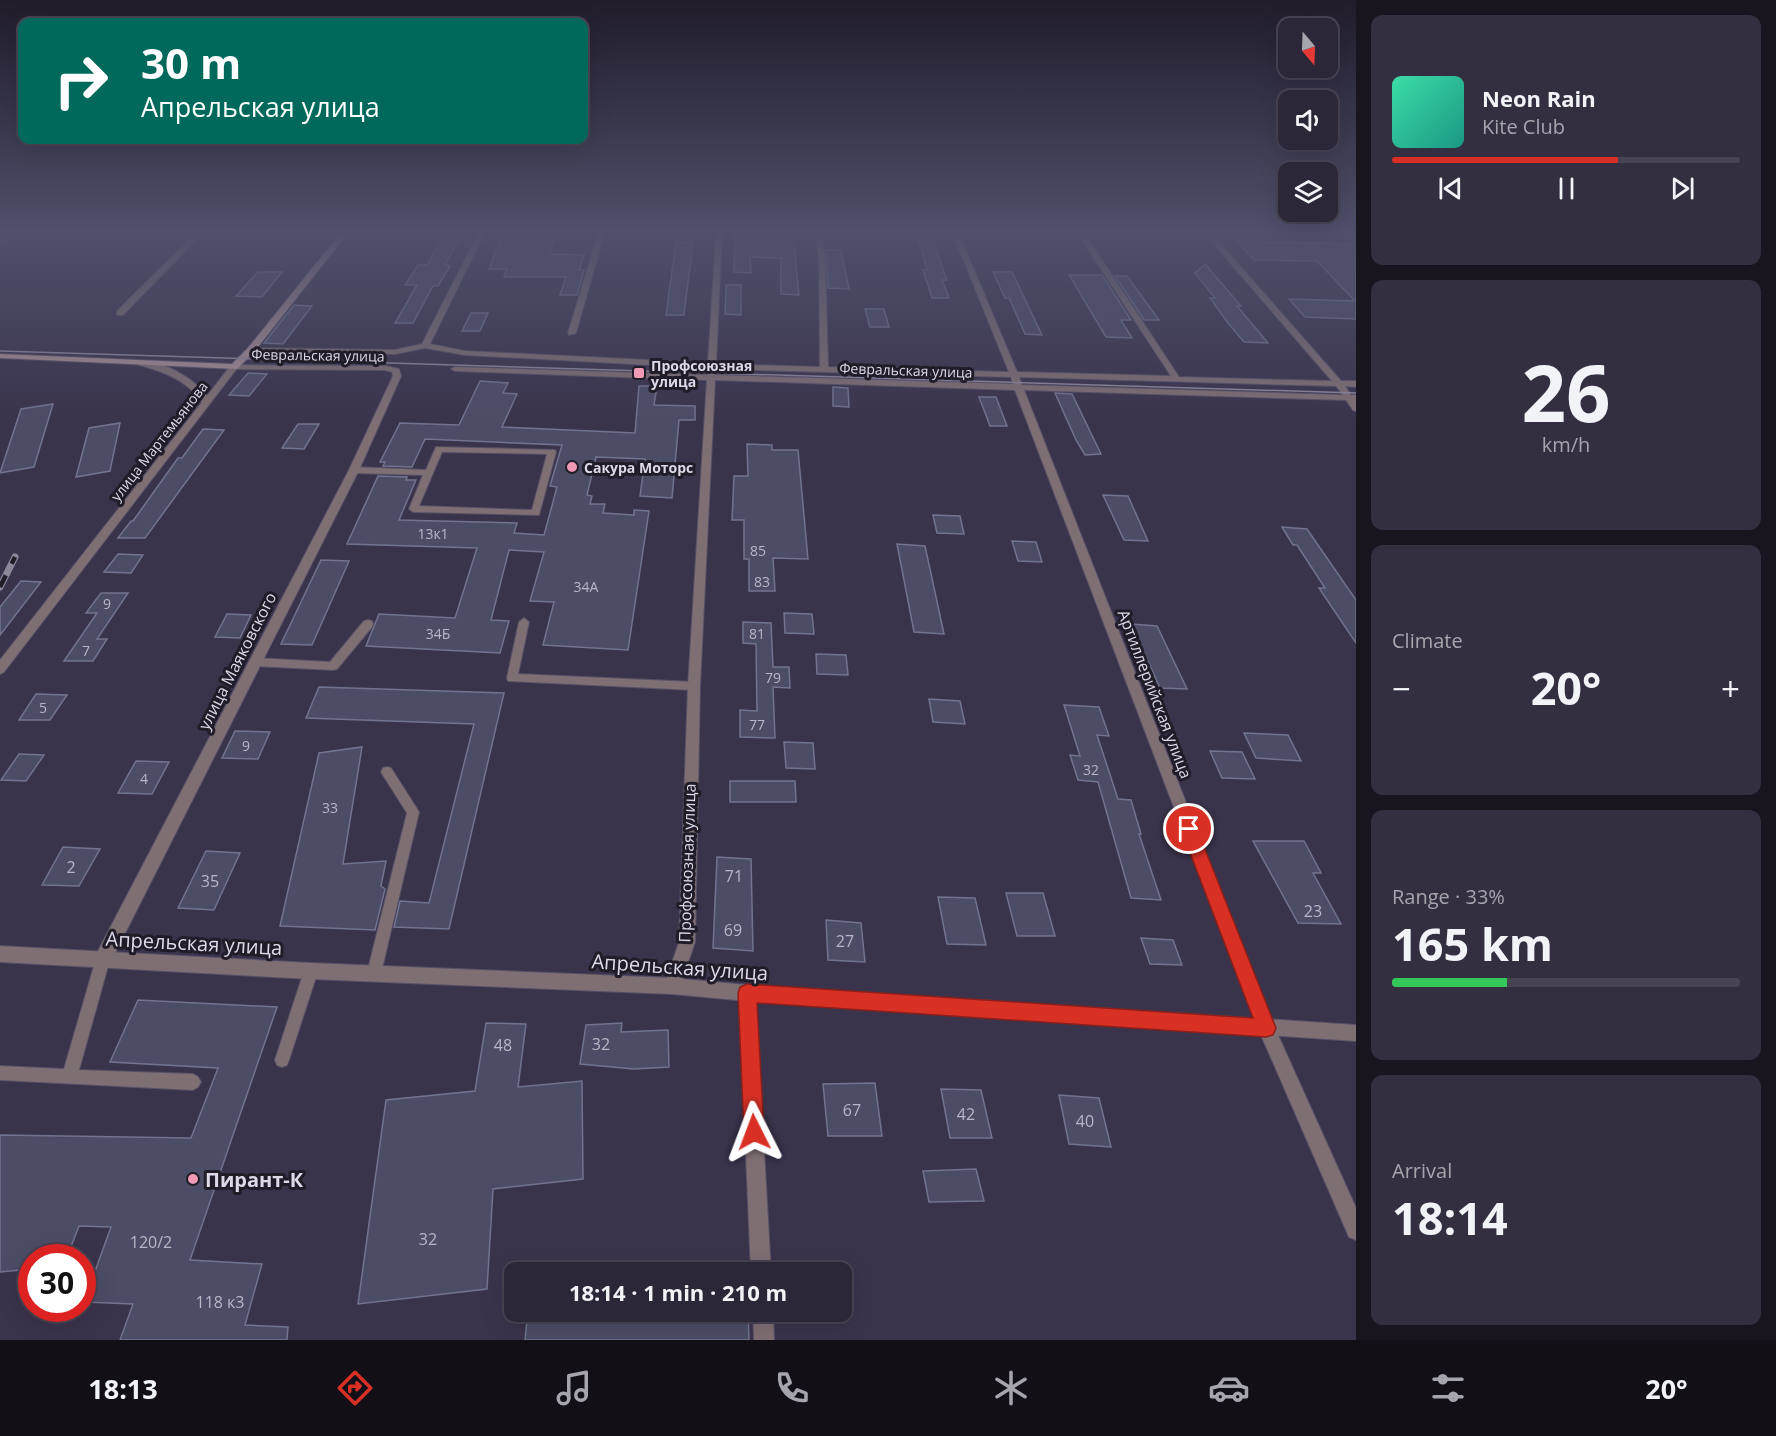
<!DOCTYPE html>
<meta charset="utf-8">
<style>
body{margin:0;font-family:"Open Sans",sans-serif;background:#342e41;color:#f1f3f6;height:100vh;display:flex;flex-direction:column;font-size:22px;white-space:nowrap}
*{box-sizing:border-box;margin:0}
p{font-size:20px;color:#a6a5ae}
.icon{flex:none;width:33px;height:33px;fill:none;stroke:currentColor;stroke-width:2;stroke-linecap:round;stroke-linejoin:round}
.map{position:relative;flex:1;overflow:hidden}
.sheet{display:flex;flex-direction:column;gap:15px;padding:15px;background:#18151f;width:420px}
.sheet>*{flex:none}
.guide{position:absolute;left:18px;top:18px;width:570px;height:126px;border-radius:12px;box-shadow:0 6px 24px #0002,0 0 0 2px #484353;background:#00695c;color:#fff;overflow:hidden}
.needle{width:39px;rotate:161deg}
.buttons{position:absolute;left:1278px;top:18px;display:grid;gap:12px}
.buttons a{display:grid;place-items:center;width:60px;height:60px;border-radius:12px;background:#2c2639;box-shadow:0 6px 24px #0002,0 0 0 2px #484353;font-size:30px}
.speed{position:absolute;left:18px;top:1244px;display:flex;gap:12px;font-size:30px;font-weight:700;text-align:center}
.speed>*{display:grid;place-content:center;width:78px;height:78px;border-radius:50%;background:#2c2639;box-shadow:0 6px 24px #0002,0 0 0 2px #484353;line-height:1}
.speed .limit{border:9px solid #d22;background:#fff;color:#111}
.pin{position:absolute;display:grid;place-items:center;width:51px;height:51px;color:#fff;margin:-26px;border:3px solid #fff;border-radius:50%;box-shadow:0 2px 6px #0007}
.me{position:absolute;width:66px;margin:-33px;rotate:357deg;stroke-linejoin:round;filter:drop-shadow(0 0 4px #0008)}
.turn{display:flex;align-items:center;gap:21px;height:126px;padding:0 24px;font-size:27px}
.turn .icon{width:78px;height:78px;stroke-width:2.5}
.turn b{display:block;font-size:42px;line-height:51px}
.big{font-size:45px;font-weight:700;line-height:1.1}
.sheet .card{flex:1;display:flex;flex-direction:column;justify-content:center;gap:9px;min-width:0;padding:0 21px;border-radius:12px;background:#342e41}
.sheet .dial{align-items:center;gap:0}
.dial b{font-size:78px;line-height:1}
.song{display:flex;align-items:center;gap:18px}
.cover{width:72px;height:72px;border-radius:9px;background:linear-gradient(135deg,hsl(160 70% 55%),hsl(170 70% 35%))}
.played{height:6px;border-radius:3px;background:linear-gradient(90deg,#d93025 65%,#484353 65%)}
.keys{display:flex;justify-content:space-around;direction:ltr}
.heat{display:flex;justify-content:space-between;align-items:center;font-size:33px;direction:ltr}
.charge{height:9px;border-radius:4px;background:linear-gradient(90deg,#34c759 33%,#484353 0)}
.trip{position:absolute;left:504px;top:1262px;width:348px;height:60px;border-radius:12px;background:#2c2639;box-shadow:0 6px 24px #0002,0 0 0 2px #484353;font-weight:700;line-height:60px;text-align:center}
.menu{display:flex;height:96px;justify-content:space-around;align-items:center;background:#120f17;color:#a6a5ae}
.menu .icon{width:42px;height:42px}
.menu .current{color:#d93025}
.menu b{font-size:27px;color:#f1f3f6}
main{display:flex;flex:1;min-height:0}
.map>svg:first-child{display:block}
.building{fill:#4b4d67;stroke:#717390;stroke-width:1.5}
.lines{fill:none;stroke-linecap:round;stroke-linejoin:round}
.service-casing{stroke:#575168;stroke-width:2}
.minor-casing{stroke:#575168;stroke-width:2}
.tertiary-casing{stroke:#575168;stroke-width:2}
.secondary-casing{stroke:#575168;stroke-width:2}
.service{fill:#7e6f73;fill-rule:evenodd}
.minor{fill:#7e6f73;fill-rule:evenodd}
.tertiary{fill:#7e6f73;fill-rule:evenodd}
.secondary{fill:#a68e94;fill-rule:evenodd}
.tram{stroke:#8d879c;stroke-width:1.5}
.rail-far1-casing{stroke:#8d879c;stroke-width:4.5}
.rail-casing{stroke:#8d879c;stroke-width:7}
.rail-far1{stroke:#201d28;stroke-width:3;stroke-dasharray:8;stroke-linecap:butt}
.rail{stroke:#201d28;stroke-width:4.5;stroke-dasharray:13;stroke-linecap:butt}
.route{fill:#d93025;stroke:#8d1f18;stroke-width:1.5}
.poi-dot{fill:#f09ab5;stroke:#201d28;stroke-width:2}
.labels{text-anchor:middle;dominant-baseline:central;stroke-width:6;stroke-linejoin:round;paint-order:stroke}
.far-street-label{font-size:14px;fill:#ddd9e9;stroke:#201d28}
.far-poi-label{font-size:14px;font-weight:bold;fill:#ddd9e9;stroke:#201d28;text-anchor:start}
.number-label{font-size:14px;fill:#b8b6c8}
.street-label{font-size:16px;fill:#ddd9e9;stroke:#201d28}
.near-number-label{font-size:16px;fill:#b8b6c8}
.near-street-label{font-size:20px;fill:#ddd9e9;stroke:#201d28}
.near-poi-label{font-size:20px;font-weight:bold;fill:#ddd9e9;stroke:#201d28;text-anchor:start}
</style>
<main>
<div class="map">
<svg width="1356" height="1340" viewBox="0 0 1356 1340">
<rect width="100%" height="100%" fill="#3a334c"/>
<path class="building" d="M444 234H462L445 265 450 266 438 286H433L413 323H395L417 285H405L418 265H427Z
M735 234H793L799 295 781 294V258L750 257 751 273 734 272Z
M917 234H930L947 280H942L949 298H932L923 270H927Z
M502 236H521L519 240 554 241 549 254 584 255 579 270H584L577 295H560L566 277H504L507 269H489Z
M1237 241 1356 244V319L1305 317 1289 299 1355 301 1317 261 1254 260Z
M676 242H693L684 315H666Z
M826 250H841L849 289 828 288Z
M1205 264 1241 306H1237L1268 343 1244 342 1228 323 1210 298H1215L1195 273Z
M258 272H282L262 297 236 296Z
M993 272H1012L1042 335 1025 334 1009 298H1005Z
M1069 275H1102L1131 320H1121L1132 338 1106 337Z
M1115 276H1127L1159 320H1144Z
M726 285H741V315L725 314Z
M294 305 312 306 283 344 264 343Z
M865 309H884L889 327H870Z
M471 313H488L480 331H462Z
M248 373 267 374 249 396 229 395Z
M480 381 508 383 503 393 517 394 502 427 635 433 639 386H657L654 405 695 406V420H679L672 498 640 496 645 459 596 457 587 495 592 496 590 504H605L603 513 634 515V510L649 511 628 650 543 645 554 602 530 601 544 552 509 550 491 620 509 621 500 653 366 646 379 614 455 618 477 548 347 544 378 476 407 477 406 480H416L399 520 517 523 514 533 544 535 557 487 550 486 562 445 425 439 412 467 383 466 385 462H380L400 423 459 425Z
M833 387 848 388 849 407 833 406Z
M1055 393 1072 394 1101 454 1085 455 1076 440Z
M979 397H996L1007 426H990Z
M53 404 34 467 0 473 21 409Z
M120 423 110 471 76 477 89 428Z
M298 424H319L304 449 282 448Z
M203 429 224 430 145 538H118L131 521H133L178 458H182Z
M747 444 772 445V450H798L808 559 773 558 775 591H749V559H744V520H732L734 476H748Z
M1103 495 1128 496 1148 541 1124 540Z
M933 515 960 516 964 534 937 533Z
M1282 527 1307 529 1356 600V643L1319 588H1325L1297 545H1293Z
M1012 541 1036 542 1042 562 1018 561Z
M897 544 925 546 944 634 914 632Z
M118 554 143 555 131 573 104 572Z
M321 560 349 561 312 645 281 644Z
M21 581 41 582 0 635V607Z
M101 593H128L97 639H107L93 661H64L97 613H86Z
M784 613 812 614 814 634 785 633Z
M227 614 251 615 240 638 215 637Z
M743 622 771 623 773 667H789L790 688 773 687 775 738 740 737V710L757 711 756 644 743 643Z
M1131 624 1157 626 1187 689 1160 688Z
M816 654 846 655 848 675 817 674Z
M319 687 504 693 449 929 394 927 400 901 429 903 474 724 306 718Z
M36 694 67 695 50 720H19Z
M929 699 960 701 965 724 933 722Z
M1064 705 1099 707 1109 736 1097 735 1118 799 1131 800 1141 834H1139L1161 900 1131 898 1098 782 1078 780 1070 755 1080 756Z
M235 731 270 732 258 759 222 758Z
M1244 733 1288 735 1301 761 1256 758Z
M784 742 813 743 815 769 786 768Z
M362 747 343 864 386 861 381 886 385 889 375 930 280 926 319 753Z
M1210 751 1242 752 1255 779 1222 778Z
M19 754 44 755 26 781 1 780Z
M136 761 169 762 152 794 118 793Z
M730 781H795L796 802H730Z
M1253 841H1304L1321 873H1313L1341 924 1298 923Z
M63 847 100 849 79 886 42 885Z
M206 851 240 853 214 910 178 908Z
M717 857 751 859 753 951 713 948Z
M1006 893H1043L1055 936H1017Z
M938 897 975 898 986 945 947 944Z
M826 920 861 923 865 962 828 960Z
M1141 938 1173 940 1182 965 1150 964Z
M138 1000 277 1007 190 1260 262 1264 245 1325 288 1327 287 1340H120L133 1304 84 1302 111 1227 79 1226 67 1257H32V1269L0 1272V1135L191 1138 218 1068 110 1062Z
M486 1023 526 1024 518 1087 582 1081 583 1179 493 1189 487 1289 358 1304 386 1100 475 1091Z
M622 1023 621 1032 668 1030 669 1067 634 1069 580 1064 586 1025Z
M875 1083 882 1136H828L823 1084Z
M941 1089 981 1090 992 1138H950Z
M1059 1095 1099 1098 1111 1147 1069 1144Z
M976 1169 984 1201 929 1202 923 1171Z
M528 1311H748L749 1340H525Z"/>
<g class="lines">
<defs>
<path id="service" d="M436 447 555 450 556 452 539 515 413 512 409 509 423 475 354 473 350 470 354 467 426 470ZM442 452 547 454 532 510 419 506Z
M524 618 529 622 518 674 694 682 698 683 699 686 698 689 694 690 508 681 507 678 519 622Z
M368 620 372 621 373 624 372 627 337 669 333 670 255 666 251 665 250 662 251 659 255 658 330 662 364 621Z
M387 767 391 768 419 812 381 973 379 978 374 980 369 978 367 973 407 813 381 772 383 768Z
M103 952 108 954 110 959 79 1070 193 1074 198 1077 201 1082 198 1087 193 1090 0 1080V1066L64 1069 96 959 98 954Z
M311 964 316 966 318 971 289 1060 287 1065 282 1067 277 1065 275 1060 304 971 306 966Z"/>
<path id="minor" d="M195 234H202L123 315H117V311Z
M478 234H484L430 344 465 351 708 363 716 234H722L716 364 820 367 819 257 815 234H821L825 257 828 367 1009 372 953 234H959L1017 372 1171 376 1078 234H1085L1179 377 1332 381 1205 234H1212L1341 381H1356V387L1345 386 1351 395H1356V411L1353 410 1346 400 1024 390 1273 1024 1356 1208V1240L1349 1237 1258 1028 1015 390 715 380 700 686 695 942 678 992 672 994 666 992 664 986 679 942 688 686 707 380 455 371 451 369 455 367 707 375V368L465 355 425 348 395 354 251 352 247 350 251 348 395 350 422 344ZM716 369 1011 377 1013 384 715 375ZM1019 377 1336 386 1343 395 1022 385Z
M598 234H604L576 333 569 335 568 333Z
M231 365 386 366 399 369 401 376 359 470 109 965 103 967 97 965 95 959 97 953 349 470 393 376 392 372 385 370 234 369 230 367Z
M747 985 753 987 755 993 771 1272H751L739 993 741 987Z
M753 1311H773L774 1340H754Z"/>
<path id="tertiary" d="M139 361C162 360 194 378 207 396L231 365 238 367 4 672 0 674V660L202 402C186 380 165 372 139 365Z
M0 946 311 963 672 978 747 985 1356 1025V1041L747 1001 672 994 311 979 0 962Z"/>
<path id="secondary" d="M340 234H347L254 352 237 369 0 358V354L232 364 248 348Z"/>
</defs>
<use href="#service" class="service-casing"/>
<use href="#minor" class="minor-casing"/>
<use href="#tertiary" class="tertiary-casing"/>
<use href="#secondary" class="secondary-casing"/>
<use href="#service" class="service"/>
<use href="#minor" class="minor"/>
<use href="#tertiary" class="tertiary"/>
<use href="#secondary" class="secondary"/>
<path class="tram" d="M0 351 1356 393"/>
<defs>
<path id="rail-far1" d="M0 241 3 234"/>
<path id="rail" d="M0 587 15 557"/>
</defs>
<use href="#rail-far1" class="rail-far1-casing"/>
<use href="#rail" class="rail-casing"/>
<use href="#rail-far1" class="rail-far1"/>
<use href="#rail" class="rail"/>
</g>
<linearGradient id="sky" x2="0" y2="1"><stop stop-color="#201c2a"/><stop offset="0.55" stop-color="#4f506c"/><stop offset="1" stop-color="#4f506c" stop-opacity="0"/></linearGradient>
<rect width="1356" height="422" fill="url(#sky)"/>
<path class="route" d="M1189 822 1195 824 1197 829 1276 1028 1273 1035 1266 1037 757 1003 764 1132 761 1140 754 1143 747 1140 744 1132 738 993 740 987 747 984 1253 1018 1181 829 1184 824Z"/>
<g class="poi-dot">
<rect x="633" y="367" width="12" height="12" rx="3"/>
<circle cx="572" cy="467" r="6"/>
<circle cx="193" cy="1179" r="6"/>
</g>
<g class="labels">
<g class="far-street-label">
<text transform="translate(318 355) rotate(1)">Февральская улица</text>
<text transform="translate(906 370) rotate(2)">Февральская улица</text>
<text transform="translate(159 441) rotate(-52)">улица Мартемьянова</text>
</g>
<g class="far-poi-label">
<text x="651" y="365">Профсоюзная<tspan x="651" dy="16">улица</tspan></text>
<text x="584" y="467">Сакура Моторс</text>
</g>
<g class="number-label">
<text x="433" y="533">13к1</text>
<text x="758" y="550">85</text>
<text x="762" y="581">83</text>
<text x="586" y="586">34А</text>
<text x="107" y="603">9</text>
<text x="438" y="633">34Б</text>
<text x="757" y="633">81</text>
<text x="86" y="650">7</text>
<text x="773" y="677">79</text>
<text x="43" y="707">5</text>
<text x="757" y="724">77</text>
<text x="246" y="745">9</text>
<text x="1091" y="769">32</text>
<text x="144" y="778">4</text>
<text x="330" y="807">33</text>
</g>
<g class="street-label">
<text transform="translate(237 661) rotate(-63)">улица Маяковского</text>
<text transform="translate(1155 694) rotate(69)">Артиллерийская улица</text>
<text transform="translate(687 863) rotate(-88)">Профсоюзная улица</text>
</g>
<g class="near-number-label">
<text x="71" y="867">2</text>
<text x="734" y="876">71</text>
<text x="210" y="881">35</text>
<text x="1313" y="911">23</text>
<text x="733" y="930">69</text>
<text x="845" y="941">27</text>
<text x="601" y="1044">32</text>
<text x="503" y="1045">48</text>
<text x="852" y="1110">67</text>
<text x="966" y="1114">42</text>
<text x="1085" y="1121">40</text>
<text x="428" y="1239">32</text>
<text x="151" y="1242">120/2</text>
<text x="220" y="1302">118 к3</text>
</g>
<g class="near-street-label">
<text transform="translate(194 943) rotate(3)">Апрельская улица</text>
<text transform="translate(680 967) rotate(4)">Апрельская улица</text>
</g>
<g class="near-poi-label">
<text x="205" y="1179">Пирант-К</text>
</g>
</g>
</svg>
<div class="buttons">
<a><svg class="needle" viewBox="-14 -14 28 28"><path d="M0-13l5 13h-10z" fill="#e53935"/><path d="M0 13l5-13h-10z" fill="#a6a5ae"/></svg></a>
<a><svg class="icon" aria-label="sound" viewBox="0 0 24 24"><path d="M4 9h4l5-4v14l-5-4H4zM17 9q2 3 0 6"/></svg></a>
<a><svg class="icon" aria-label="layers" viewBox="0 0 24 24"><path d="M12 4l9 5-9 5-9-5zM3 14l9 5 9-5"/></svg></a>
</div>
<div class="speed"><div class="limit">30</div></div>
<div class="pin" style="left:1189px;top:829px;background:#d93025"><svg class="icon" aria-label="arrive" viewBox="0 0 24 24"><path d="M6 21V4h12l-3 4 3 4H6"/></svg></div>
<svg class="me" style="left:754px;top:1132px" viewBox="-20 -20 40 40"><path d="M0-17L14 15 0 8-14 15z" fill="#d93025" stroke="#fff" stroke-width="4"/></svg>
<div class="trip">18:14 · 1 min · 210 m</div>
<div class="guide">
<div class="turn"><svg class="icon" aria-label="right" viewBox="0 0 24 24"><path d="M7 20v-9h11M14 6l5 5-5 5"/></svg><div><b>30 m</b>Апрельская улица</div></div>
</div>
</div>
<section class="sheet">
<div class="card">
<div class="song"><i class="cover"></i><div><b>Neon Rain</b><p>Kite Club</p></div></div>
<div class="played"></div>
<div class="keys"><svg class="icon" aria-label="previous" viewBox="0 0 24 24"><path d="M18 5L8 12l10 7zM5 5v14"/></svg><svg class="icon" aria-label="pause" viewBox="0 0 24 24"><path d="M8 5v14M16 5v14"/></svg><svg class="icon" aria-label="next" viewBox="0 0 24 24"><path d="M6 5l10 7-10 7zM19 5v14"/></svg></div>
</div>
<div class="card dial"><b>26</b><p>km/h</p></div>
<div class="card"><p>Climate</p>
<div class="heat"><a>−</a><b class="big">20°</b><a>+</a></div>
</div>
<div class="card"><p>Range · 33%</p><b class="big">165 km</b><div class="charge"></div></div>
<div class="card"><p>Arrival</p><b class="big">18:14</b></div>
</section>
</main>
<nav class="menu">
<b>18:13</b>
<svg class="icon current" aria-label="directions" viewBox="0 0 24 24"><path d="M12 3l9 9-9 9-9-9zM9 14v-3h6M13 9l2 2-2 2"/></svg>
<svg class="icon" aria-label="music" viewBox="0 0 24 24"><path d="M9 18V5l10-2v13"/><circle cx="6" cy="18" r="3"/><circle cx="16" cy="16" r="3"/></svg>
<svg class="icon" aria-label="phone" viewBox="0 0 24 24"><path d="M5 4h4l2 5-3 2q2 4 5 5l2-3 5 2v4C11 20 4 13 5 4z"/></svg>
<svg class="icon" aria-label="climate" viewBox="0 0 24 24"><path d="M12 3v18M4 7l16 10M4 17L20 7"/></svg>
<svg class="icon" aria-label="car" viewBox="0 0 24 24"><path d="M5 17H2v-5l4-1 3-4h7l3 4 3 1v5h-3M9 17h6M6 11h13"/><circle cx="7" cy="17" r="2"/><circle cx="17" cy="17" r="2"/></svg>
<svg class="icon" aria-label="filters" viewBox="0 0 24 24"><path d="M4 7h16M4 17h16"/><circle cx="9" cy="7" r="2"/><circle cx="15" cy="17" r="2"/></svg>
<b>20°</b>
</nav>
